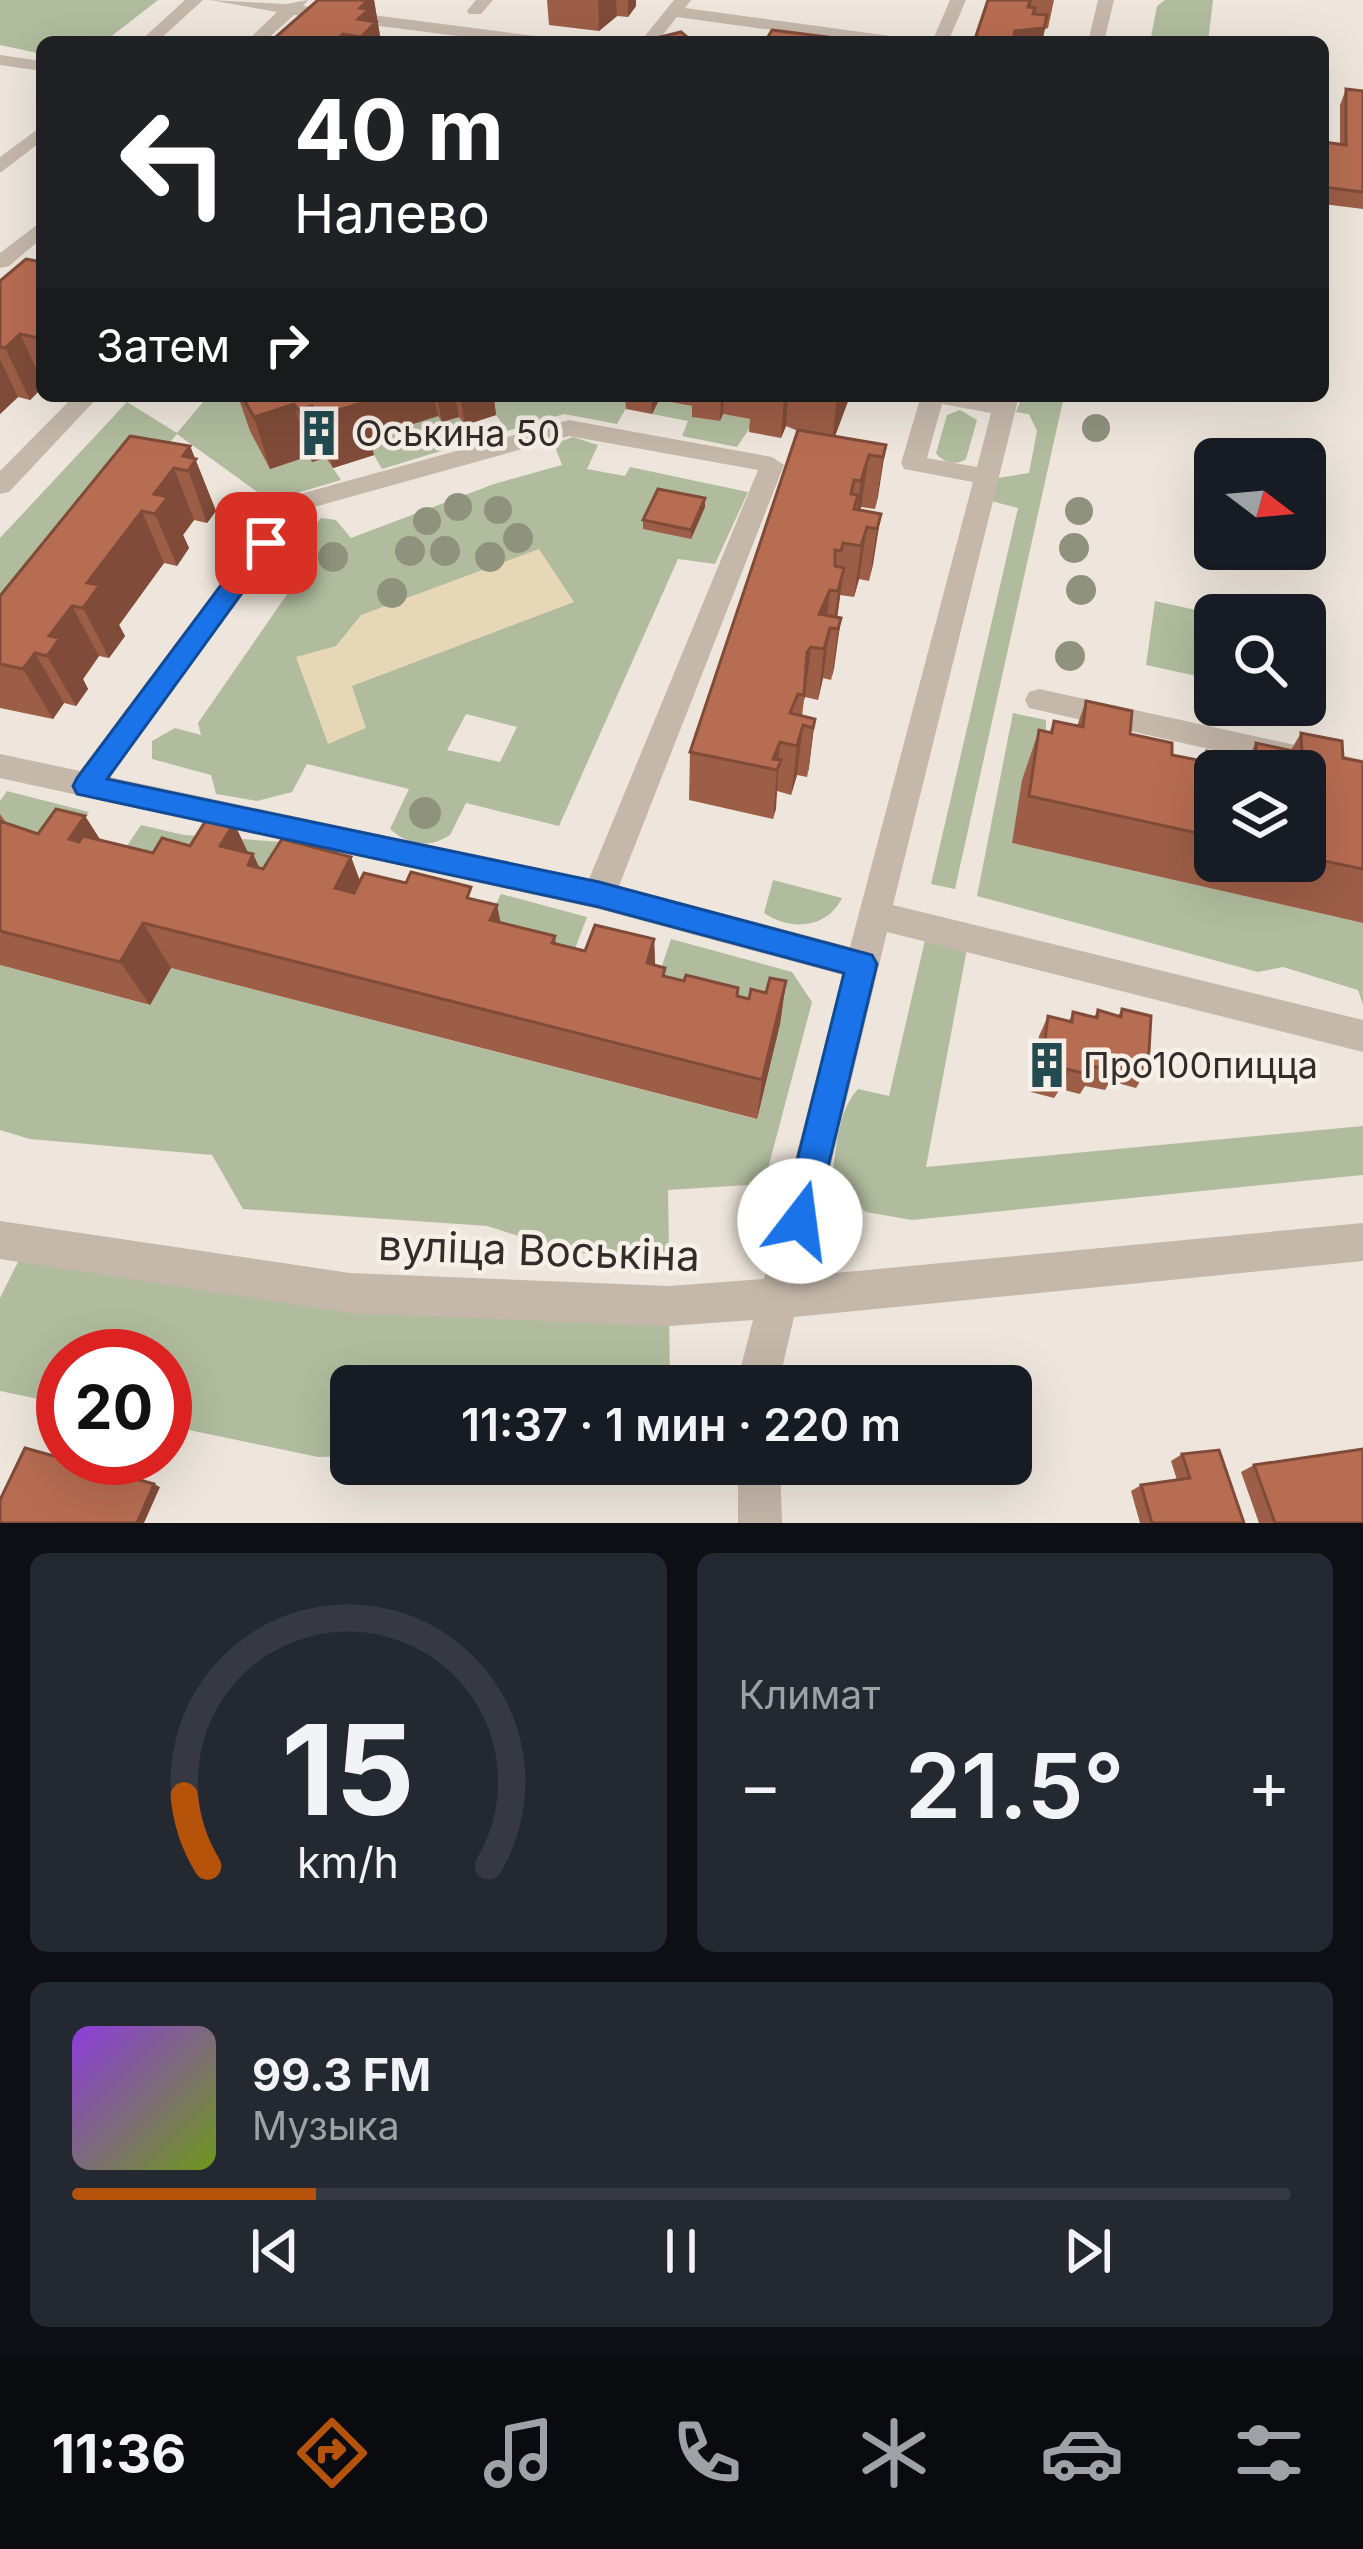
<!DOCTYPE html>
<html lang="ru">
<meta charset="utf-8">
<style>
body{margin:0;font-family:Inter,sans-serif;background:#242831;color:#f1f3f6;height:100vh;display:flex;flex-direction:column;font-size:45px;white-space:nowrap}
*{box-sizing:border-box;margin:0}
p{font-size:39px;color:#9ea1a6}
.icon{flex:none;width:66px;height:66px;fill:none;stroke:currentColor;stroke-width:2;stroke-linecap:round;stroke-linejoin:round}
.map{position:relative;height:1523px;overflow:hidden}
.panel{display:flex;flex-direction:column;gap:30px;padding:30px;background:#0d0f14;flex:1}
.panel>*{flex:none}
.hud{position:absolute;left:36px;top:36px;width:1293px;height:366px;border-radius:18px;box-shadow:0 12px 48px #0002;background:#202124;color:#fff;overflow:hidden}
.needle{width:78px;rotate:106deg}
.tools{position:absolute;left:1194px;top:438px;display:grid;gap:24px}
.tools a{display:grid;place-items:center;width:132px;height:132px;border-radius:18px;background:#171b24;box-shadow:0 12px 48px #0002;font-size:60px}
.speed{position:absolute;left:36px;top:1329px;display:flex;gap:24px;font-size:60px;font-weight:700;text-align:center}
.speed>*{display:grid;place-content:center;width:156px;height:156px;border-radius:50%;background:#171b24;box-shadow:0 12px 48px #0002;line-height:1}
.speed .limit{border:18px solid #d22;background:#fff;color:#111}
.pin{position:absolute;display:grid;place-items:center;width:102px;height:102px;color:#fff;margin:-51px;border-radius:24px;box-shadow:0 6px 18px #0006}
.me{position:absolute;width:132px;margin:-66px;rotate:15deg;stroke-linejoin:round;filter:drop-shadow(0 0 9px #0008)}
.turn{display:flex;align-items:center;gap:42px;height:252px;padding:0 60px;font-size:54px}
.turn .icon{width:156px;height:156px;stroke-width:2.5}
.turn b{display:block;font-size:84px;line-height:102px}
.then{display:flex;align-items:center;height:114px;padding:0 60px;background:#0003;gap:24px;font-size:45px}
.big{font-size:90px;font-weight:600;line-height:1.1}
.panel .widget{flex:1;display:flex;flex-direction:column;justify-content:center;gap:18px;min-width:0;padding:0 42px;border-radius:18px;background:#242831}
.panel .dial{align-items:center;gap:0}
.dial svg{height:312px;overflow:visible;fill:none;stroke:#363941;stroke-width:7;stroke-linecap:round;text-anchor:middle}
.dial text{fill:#f1f3f6;stroke:none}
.song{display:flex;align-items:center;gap:36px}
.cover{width:144px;height:144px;border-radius:18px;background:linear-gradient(135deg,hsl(270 70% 55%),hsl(80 70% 35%))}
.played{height:12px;border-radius:6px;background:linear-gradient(90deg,#b45309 20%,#363941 20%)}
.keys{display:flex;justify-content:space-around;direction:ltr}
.heat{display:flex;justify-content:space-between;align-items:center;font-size:66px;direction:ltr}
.panel .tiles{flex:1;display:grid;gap:30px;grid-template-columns:1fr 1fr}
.widget:last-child{grid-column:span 2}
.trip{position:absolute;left:330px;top:1365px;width:702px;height:120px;border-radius:18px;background:#171b24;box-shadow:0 12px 48px #0002;font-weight:600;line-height:120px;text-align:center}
.menu{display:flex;height:192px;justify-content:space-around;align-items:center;background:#090b0e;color:#9ea1a6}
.menu .icon{width:84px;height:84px}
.menu .on{color:#b45309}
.menu b{font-size:54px;color:#f1f3f6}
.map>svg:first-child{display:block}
.green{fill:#b1bc9e;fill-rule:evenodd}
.sand{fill:#e6d7b7}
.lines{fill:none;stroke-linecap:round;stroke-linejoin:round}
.minor{fill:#c5b7aa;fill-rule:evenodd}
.tree{fill:#8f927d}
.wall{fill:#9d5e47;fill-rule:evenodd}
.shaded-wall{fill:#804c39}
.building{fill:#b76d52;stroke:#804c39;stroke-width:3}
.route{fill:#1a73e8;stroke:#114b97;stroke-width:3}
.labels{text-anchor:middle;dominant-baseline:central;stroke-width:9;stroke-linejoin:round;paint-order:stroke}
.poi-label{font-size:36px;fill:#332c28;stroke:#f7f0e8;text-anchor:start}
.near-street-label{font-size:42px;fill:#332c28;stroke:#f7f0e8}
</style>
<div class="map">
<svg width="1363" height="1523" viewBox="0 0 1363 1523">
<rect width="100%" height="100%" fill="#eee6dc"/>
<path class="green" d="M0 0H158L104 42H42V54L0 45Z
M1165 0H1213L1208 42H1150L1157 6Z
M208 396H362L270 468 309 456 313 462 326 458 341 480 270 501 177 434 6 626 0 625V538L127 402 177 433Z
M499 396H633L617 424 564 414 507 431 488 403Z
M1022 396H1064L955 889 931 884 1018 508 991 501 998 478 1029 473 1037 431 1029 414 1016 412Z
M659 400 697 407 693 417 720 421 723 414 755 420 737 447 682 436 688 421 652 414Z
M960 410 977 420 966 459C956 466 943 463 936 453L947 415Z
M438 416 442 422 459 417 477 440 382 469 368 445 381 435Z
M573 437 598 445 587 469 625 476 630 467 748 492 715 564 678 559 559 826 466 803 450 835C429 849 408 845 390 829L409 789 307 764 292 792 257 801 216 794 211 775 152 759V741L175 728 201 735 198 723 315 554 294 547 321 518 336 520 351 538 494 484 562 465 554 444ZM466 714 517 727 500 762 447 750Z
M1155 601 1219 615H1215V680L1146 665Z
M1013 713 1046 720V745L1012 843 1363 923V1005L1358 990 1283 967 1258 972 977 896Z
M7 791 89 812 63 849 0 860V801Z
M141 825 184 835 311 844 291 881 100 886Z
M773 880 842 898C827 929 790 931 764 913Z
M501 894 587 917 570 962 482 932Z
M928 927 969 938 926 1167 1363 1126V1175L912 1220 866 1212 832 1178C836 1150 838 1110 858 1089L889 1096Z
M671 939 792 972 812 1002 764 1184 668 1190 669 1255 572 1253 487 1226 243 1209 212 1155 30 1139 0 1130V965L149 1005 171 968 756 1119 656 983Z
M27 1244 669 1306 670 1386H351V1456L318 1457 165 1425V1356H63V1404L0 1391V1298Z"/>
<path class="sand" d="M539 549 574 602 352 686 366 728 328 744 296 657 336 646 361 615Z"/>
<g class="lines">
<path class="minor" d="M185 0H203L157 42H139Z
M210 0 286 4 308 0 303 6 543 37 551 42H504L294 15 264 42H246L277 12Z
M476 0H493L481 14H469L467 11Z
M674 0H691L685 8 898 37 906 42H860L677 17 657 42H640Z
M950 0H966L948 42H932Z
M1098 0H1114L1104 42H1088Z
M0 55 42 61V71L0 65Z
M42 126V141L0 173V157Z
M42 221V238L9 266 0 268V253Z
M74 396H99L9 492 0 494V471Z
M921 396H1019L893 905 1363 1020V1052L887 932 804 1276 1363 1223V1261L794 1317 778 1386H736L753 1320 669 1326 350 1313 0 1259V1221L350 1273 669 1286 764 1279 843 975 599 909 0 778V754L80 771 285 498 569 420 772 457 784 465 619 886 850 947 973 482 904 469 901 463ZM942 404 991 413 977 467 927 458ZM569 436 758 470 589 879 109 777 303 510Z
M1039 689 1363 760V784L1029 708 1025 700 1029 692Z
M738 1464H780L782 1523H738Z"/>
</g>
<g class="tree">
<circle cx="1096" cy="428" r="14"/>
<circle cx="458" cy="507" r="14"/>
<circle cx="498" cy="510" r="14"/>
<circle cx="1079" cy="511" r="14"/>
<circle cx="427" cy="521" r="14"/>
<circle cx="518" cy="538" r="15"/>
<circle cx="1074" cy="548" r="15"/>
<circle cx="410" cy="551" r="15"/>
<circle cx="445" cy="551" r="15"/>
<circle cx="333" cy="557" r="15"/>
<circle cx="490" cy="557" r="15"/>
<circle cx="1081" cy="590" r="15"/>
<circle cx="392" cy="593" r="15"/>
<circle cx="1070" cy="656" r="15"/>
<circle cx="425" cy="813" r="16"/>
</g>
<path class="wall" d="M318 0H374L381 42H270Z
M547 0H636V6L628 17 617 16 599 31 549 25Z
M988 0H1054L1048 28 1045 29 1042 42H974Z
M1346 89 1363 91V209L1323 204V142L1340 144V105Z
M42 262V388L30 400 18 397 0 414V281Z
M238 396H503L494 400 496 415 465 425 459 417 442 422 438 416 382 434 383 440 371 444 374 455 333 468 326 458 312 462 309 456 270 469 250 431Z
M625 396H850L835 436 886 445 875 509 861 507 860 510 881 514 869 581 859 579 854 597 840 595 837 617 841 618 831 680 823 678 818 700 805 697 804 700 802 716 815 719 807 777 797 775 791 795 777 791 773 819 689 800 690 752 798 431 786 426 781 438 749 432 750 419 723 414 720 421 692 417V406L659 400 652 414 626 409Z
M190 446 216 511 207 523 194 520 183 535 189 548 177 566 164 563 119 625 125 636 109 658 99 656 83 679 88 689 76 706 64 703 53 719 0 708V596Z
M705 507 691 539 643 529V520Z
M1086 701 1130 734 1172 755 1202 761 1207 751 1247 759 1256 743 1291 750 1301 733 1343 758 1363 762V923L1012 843 1022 780 1039 730 1049 733 1054 721 1077 726ZM1215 771H1305V861H1215Z
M0 814 7 824 38 834 85 816 101 841 153 853 190 846 234 823 248 853 253 854 260 869 351 857 360 881 497 905 500 923 555 936 556 944 585 951 654 939 655 965 666 977 749 999 766 993 786 981 780 1024 757 1119 171 968 150 1005 0 965Z
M1122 1009 1148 1068 1136 1088 1110 1081 1105 1090 1085 1086 1080 1094 1060 1089 1054 1098 1031 1092 1039 1036 1048 1016 1069 1021 1073 1012 1094 1017 1098 1010 1118 1016Z
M1182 1454 1244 1523H1140L1131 1491 1141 1485 1177 1480 1171 1461Z
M1254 1465 1363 1523H1259L1241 1472Z"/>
<path class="shaded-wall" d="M368 0H374L381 42H362L358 19 360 8Z
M598 0H616L617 16 599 31Z
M636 0V6L628 17V0Z
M1030 0H1032L1026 30H1030L1047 15 1042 42H1012Z
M20 334 42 381V388L30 400 5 348Z
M0 359 18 397 0 414Z
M356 396H434L438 416 382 434 383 440 371 444 374 455 333 468 319 416Z
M437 396H455L459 417 442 422Z
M460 396H503L494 400 496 415 465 425Z
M651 396H659V400L652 414Z
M721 396H724L723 414 720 421Z
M784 396H788L786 426 781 438Z
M837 396H850L832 444Z
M294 404 309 456 270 469 254 417Z
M312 406 326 458 312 462 298 410Z
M886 445 878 497 875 509 883 457Z
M190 446 216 511 207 523 183 456Z
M869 455 861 507 854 533 861 481Z
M174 468 194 520 183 535 189 548 177 566 155 514 154 494Z
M705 498V507L691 539V530Z
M142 511 164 563 119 625 125 636 109 658 83 608 87 583Z
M881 514 873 565 869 581 877 529Z
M867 527 859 579 854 597 861 546Z
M844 568 837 619 833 628 838 591Z
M830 590 824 641 819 614Z
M72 606 99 656 83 679 88 689 76 706 47 656 49 636Z
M841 618 834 669 831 680 838 629Z
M830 628 823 678 818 700 824 649Z
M811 647 805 697 804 700 807 652Z
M35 653 64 703 53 719 23 669Z
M815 719 809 768 807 777 813 728Z
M803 725 797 775 791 795 797 746Z
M780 742 776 809 773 819 777 770 773 759Z
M85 816 115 863 69 839Z
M234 823 251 859 253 854 275 901 220 846Z
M351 857 368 903 335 888Z
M497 905 506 950 490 920Z
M143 923 171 968 150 1005 120 962Z
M654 939 656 983 647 963Z
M786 981 780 1024 757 1119 762 1080Z
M154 1484 160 1487 144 1523H137Z"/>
<path class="building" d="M318 0H368L360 8 369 9 358 19 376 22 361 37 343 34 335 42H270Z
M988 0H1030L1028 7 1035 8 1033 14 1047 15 1044 28 1015 31 1012 42 975 39Z
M772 30 867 42H765Z
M681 32 693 42H640Z
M1346 89 1363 91V192L1323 187V142L1346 145Z
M26 259 42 262V339L20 334 5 348 0 347V281Z
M242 396H358L362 403 319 416 312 406 298 410 294 404 254 417Z
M798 430 886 445 883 457 869 455 861 481 854 480 851 494 858 495 854 509 881 514 877 529 867 527 861 546 843 543 841 551 835 550V566L844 568 838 591 830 590 819 614 841 618 838 629 830 628 824 649 811 647 807 652 804 695 798 694 790 713 815 719 813 728 803 725 797 746 780 742 773 759 781 760 777 770 690 752Z
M130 436 190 446 183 456 196 459 188 471 174 468 154 494 168 497 155 514 142 511 87 583 100 585 83 608 72 606 49 636 60 638 47 656 35 653 23 669 0 664V596Z
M658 489 705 498 691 530 643 520Z
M1086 701 1132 711 1130 734 1172 743V755L1207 762V751L1256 761V743L1302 753 1301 733 1342 741 1343 758 1363 762V869L1305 857V771H1215V837L1029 796 1039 730 1052 733 1054 721 1083 727Z
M56 809 85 816 69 839 79 842 83 836 153 853 162 838 190 846 208 817 234 823 220 846 253 854 248 865 263 869 282 839 351 857 335 888 354 893 364 873 406 883 411 872 471 887 467 898 497 905 490 920 555 936 552 943 585 951 595 925 654 939 647 963 665 968 663 976 684 981 686 975 738 988 737 996 749 999 751 989 766 993 770 978 786 981 762 1080 143 923 120 962 0 931V821L38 834Z
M1122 1009 1151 1016 1148 1068 1117 1061V1071L1092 1066 1091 1075 1067 1069 1065 1079 1041 1073 1048 1016 1072 1022 1073 1012 1097 1018 1098 1010 1121 1017Z
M25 1448 154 1484 137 1523H0V1500Z
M1363 1449V1523H1275L1254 1465Z
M1219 1450 1244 1523H1152L1141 1485 1190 1478 1182 1454Z"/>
<path class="route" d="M266 535 274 537V549L107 779 599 882 872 955 877 964 812 1233 800 1238 787 1233 782 1221 844 973 599 907 77 794 73 786 77 778 257 537Z"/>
<defs>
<symbol id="building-bare" viewBox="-9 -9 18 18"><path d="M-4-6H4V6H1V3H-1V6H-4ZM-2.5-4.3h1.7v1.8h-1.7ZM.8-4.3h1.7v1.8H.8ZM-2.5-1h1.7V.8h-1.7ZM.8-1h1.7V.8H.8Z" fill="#234b50" stroke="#f7f0e8" stroke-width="2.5" paint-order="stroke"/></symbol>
</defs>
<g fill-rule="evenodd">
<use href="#building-bare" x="286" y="400" width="66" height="66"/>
<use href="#building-bare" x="1014" y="1032" width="66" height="66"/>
</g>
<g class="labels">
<g class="poi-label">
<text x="355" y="433">Оськина 50</text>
<text x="1083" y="1065">Про100пицца</text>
</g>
<g class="near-street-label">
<text transform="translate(539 1250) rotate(2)">вуліца Воськіна</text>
</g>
</g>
</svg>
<div class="tools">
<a><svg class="needle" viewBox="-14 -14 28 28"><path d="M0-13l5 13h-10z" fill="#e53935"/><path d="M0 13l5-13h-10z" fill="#9ea1a6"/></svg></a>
<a><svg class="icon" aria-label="search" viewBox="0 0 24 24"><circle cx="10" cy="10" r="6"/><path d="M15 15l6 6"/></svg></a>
<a><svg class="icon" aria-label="layers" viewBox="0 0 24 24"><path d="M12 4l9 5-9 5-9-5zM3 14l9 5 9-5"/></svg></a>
</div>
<div class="speed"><div class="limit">20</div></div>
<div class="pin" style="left:266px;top:543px;background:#d93025"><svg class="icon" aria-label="arrive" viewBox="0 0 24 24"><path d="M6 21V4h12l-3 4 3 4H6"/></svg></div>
<svg class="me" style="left:800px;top:1221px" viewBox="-20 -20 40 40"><circle r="19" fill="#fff"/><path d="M0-13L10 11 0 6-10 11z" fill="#1a73e8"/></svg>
<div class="trip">11:37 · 1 мин · 220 m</div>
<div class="hud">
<div class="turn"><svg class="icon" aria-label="left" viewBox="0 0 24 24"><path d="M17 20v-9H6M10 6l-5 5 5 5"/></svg><div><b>40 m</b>Налево</div></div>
<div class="then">Затем<svg class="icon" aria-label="right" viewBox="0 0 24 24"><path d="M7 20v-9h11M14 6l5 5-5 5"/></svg></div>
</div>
</div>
<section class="panel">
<div class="tiles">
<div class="widget dial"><svg viewBox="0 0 100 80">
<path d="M14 69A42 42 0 1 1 86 69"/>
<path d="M14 69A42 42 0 0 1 8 51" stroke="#b45309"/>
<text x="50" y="56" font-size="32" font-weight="700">15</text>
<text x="50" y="72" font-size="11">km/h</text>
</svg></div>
<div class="widget"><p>Климат</p>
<div class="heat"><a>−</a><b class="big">21.5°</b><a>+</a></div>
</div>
<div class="widget">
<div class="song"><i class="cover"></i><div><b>99.3 FM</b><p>Музыка</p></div></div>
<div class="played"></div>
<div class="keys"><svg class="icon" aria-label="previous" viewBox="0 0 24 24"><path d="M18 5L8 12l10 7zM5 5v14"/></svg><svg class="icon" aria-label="pause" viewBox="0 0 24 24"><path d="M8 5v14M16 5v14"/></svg><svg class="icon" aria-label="next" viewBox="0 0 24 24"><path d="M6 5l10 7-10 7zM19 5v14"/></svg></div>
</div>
</div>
</section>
<nav class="menu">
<b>11:36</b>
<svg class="icon on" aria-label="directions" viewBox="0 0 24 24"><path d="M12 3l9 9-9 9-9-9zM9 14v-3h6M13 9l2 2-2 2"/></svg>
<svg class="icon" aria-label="music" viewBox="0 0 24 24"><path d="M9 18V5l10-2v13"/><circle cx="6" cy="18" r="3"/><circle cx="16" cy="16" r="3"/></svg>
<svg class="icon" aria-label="phone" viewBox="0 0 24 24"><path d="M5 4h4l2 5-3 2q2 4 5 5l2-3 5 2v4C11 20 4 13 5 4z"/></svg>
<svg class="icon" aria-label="climate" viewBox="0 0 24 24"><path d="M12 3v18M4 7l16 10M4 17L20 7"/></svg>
<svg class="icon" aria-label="car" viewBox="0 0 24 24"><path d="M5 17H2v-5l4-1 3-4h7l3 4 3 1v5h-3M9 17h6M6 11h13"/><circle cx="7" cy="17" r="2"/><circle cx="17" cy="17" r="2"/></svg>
<svg class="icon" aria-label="filters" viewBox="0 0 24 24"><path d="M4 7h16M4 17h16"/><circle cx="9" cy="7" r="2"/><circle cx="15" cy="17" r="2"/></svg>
</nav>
